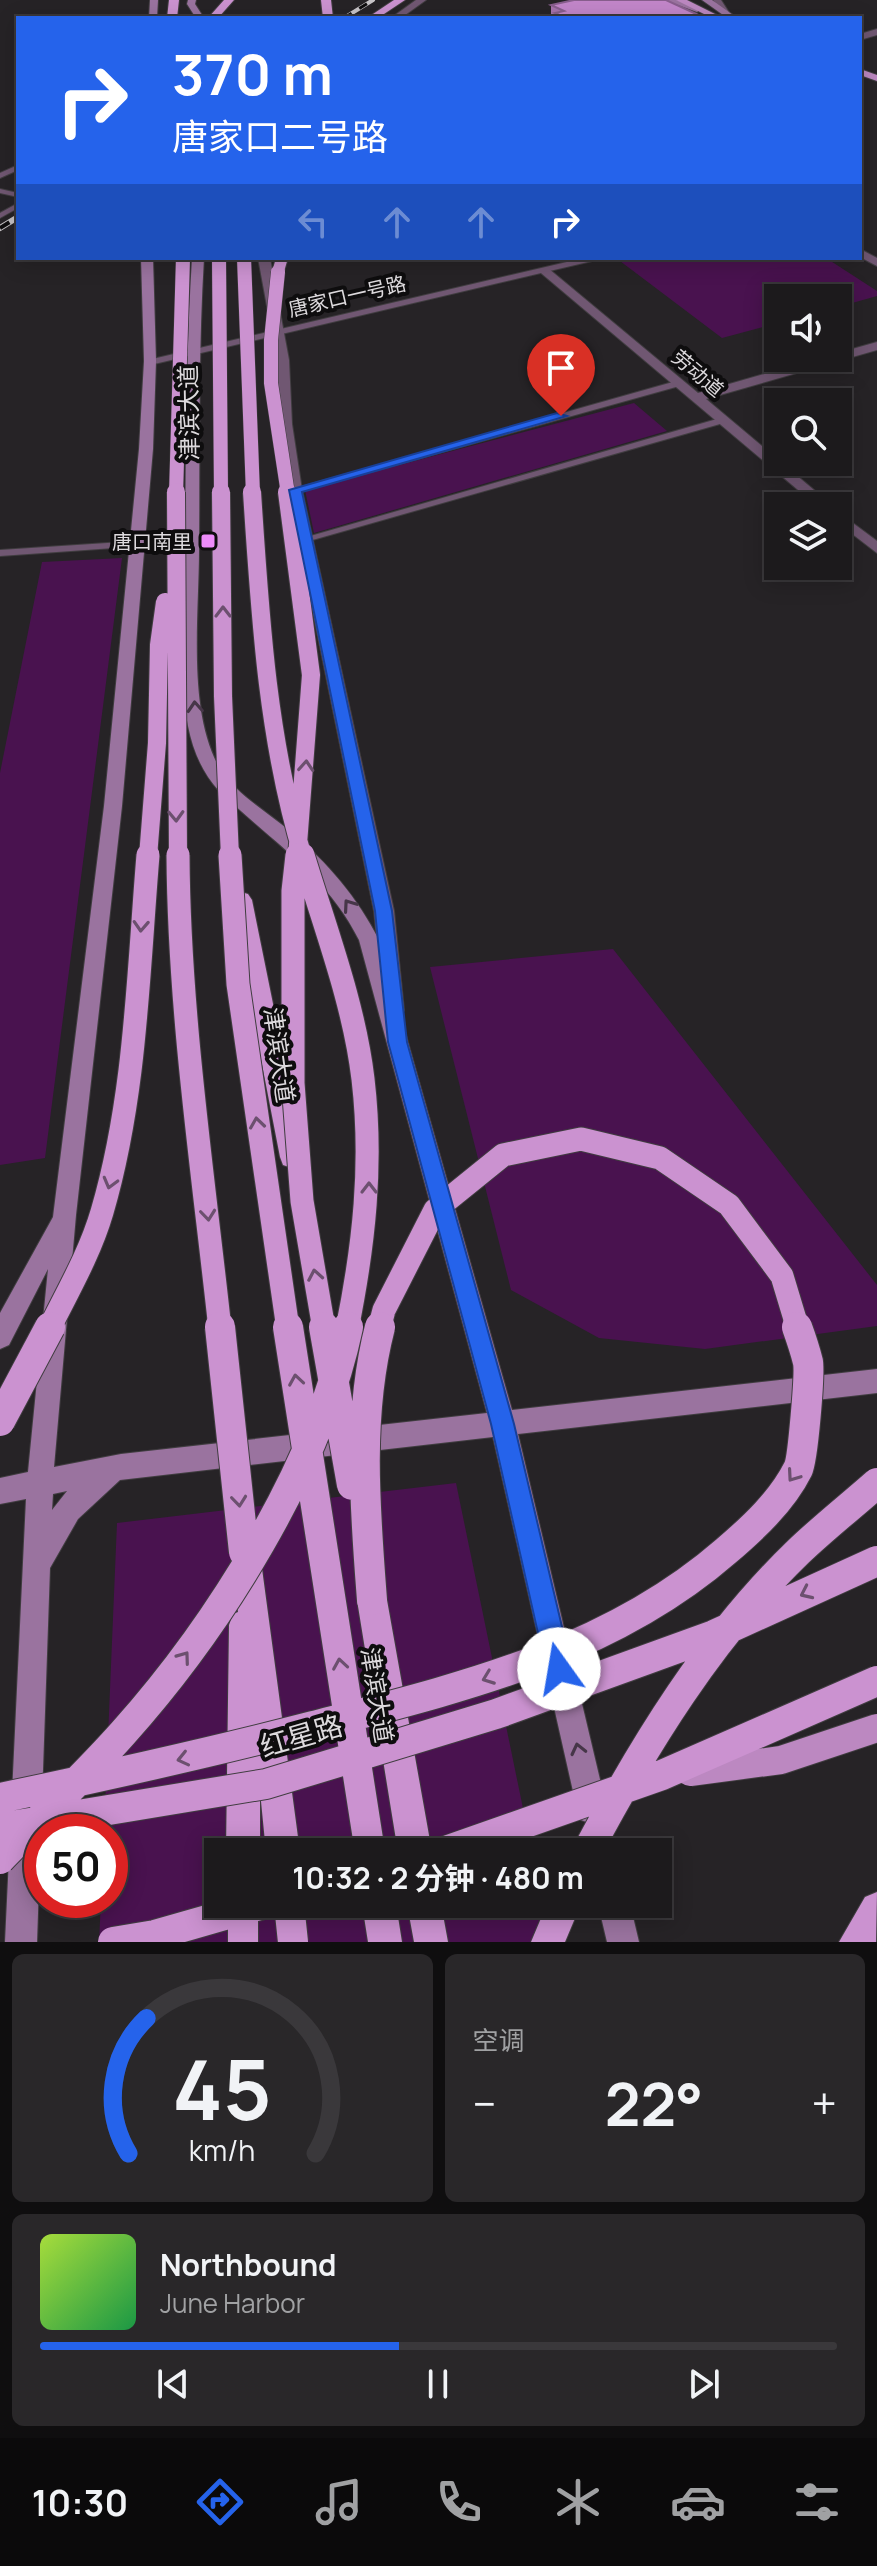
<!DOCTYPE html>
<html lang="zh">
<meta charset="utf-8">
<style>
body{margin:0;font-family:Manrope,"Noto Sans SC",sans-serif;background:#292729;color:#f1f3f6;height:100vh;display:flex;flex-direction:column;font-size:30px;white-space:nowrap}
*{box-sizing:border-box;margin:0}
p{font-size:26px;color:#a0a1a3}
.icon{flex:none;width:44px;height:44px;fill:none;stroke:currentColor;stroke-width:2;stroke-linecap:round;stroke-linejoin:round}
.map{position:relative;height:1942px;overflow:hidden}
.sheet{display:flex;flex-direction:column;gap:12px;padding:12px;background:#0f0e0f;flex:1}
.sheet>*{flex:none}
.top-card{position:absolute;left:16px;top:16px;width:846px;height:244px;border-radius:0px;box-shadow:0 4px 20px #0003,0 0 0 2px #3a383b;background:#2563eb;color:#fff;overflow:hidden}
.tools{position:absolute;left:764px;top:284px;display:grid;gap:16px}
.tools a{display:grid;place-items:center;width:88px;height:88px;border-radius:0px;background:#1c1a1c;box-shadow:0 4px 20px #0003,0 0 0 2px #3a383b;font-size:40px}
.speed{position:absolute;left:24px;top:1814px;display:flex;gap:16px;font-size:40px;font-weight:700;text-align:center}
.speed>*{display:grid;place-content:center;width:104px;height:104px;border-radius:50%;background:#1c1a1c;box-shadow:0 4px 20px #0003,0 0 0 2px #3a383b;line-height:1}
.speed .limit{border:12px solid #d22;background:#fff;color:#111}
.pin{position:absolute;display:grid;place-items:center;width:68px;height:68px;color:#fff;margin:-82px -34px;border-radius:50% 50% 50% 0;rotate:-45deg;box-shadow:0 0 8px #0007}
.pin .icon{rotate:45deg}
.me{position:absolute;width:88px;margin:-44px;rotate:347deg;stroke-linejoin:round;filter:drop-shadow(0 0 6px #0008)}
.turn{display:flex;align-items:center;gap:28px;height:168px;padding:0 24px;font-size:36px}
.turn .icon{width:104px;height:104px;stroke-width:2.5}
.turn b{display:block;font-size:56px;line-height:68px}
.lanes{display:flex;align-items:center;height:76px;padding:0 24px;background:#0003;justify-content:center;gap:40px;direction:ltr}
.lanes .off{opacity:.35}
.big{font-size:60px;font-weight:700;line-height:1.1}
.sheet .card{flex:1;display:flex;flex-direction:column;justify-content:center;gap:12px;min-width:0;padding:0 28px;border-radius:12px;background:#292729}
.sheet .dial{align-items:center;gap:0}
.dial svg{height:208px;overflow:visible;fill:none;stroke:#3a383b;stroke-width:7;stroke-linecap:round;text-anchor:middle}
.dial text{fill:#f1f3f6;stroke:none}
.song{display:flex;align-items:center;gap:24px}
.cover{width:96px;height:96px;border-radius:12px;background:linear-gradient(135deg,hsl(80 70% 55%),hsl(140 70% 35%))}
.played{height:8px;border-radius:4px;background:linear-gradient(90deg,#2563eb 45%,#3a383b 45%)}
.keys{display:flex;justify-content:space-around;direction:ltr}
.heat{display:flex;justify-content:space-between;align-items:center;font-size:44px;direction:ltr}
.sheet .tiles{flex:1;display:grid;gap:12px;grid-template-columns:1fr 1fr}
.card:last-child{grid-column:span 2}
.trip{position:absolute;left:204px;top:1838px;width:468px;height:80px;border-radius:0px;background:#1c1a1c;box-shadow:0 4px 20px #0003,0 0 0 2px #3a383b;font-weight:700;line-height:80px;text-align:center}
.tabs{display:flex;height:128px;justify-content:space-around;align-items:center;background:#0b0a0b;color:#a0a1a3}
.tabs .icon{width:56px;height:56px}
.tabs .selected{color:#2563eb}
.tabs b{font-size:36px;color:#f1f3f6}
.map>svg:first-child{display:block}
.green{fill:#49124f}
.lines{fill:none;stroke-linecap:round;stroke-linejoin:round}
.service-casing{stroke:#403d40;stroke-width:2}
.minor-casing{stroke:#403d40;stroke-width:2}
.tertiary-casing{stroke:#403d40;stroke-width:2}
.secondary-casing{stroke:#403d40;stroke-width:2}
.primary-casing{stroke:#403d40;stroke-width:2}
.trunk-casing{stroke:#403d40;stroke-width:2}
.service{fill:#705772;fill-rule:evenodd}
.minor{fill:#705772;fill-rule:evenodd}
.tertiary{fill:#705772;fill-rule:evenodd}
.secondary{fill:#9a739f;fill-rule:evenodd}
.primary{fill:#bc88c1;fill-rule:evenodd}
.trunk{fill:#cb92d0;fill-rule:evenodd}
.rail-far1-casing{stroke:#c7c4c7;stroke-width:4}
.rail-casing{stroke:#c7c4c7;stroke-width:6}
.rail-far1{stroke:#0e0d0e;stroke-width:3;stroke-dasharray:9;stroke-linecap:butt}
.rail{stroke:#0e0d0e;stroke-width:4;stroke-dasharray:11;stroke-linecap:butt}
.primary-bridge-casing{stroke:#403d40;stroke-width:30;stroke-linecap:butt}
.trunk-bridge-far3-casing{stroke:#403d40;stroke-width:15;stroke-linecap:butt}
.trunk-bridge-far2-casing{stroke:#403d40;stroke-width:20;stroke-linecap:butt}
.trunk-bridge-far1-casing{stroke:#403d40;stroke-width:25;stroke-linecap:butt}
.trunk-bridge-casing{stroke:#403d40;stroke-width:32;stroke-linecap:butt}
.primary-bridge{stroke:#bc88c1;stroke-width:28}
.trunk-bridge-far3{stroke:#cb92d0;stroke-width:14}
.trunk-bridge-far2{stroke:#cb92d0;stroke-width:18}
.trunk-bridge-far1{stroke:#cb92d0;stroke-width:23}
.trunk-bridge{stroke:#cb92d0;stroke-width:30}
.wall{fill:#a773ad}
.building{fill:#c286c9;stroke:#885e8d;stroke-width:2}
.oneway{stroke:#6c506f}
.oneway2{stroke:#463648}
.route{fill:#2563eb;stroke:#184099;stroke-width:2}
.poi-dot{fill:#ed8cf9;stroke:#0e0d0e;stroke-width:3}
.labels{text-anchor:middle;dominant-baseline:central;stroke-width:8;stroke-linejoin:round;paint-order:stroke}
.far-street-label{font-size:20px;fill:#dddadd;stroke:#0e0d0e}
.far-poi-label{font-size:20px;fill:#dddadd;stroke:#0e0d0e;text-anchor:end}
.street-label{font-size:24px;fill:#dddadd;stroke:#0e0d0e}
.near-street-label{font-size:28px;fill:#dddadd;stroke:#0e0d0e}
</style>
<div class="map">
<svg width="877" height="1942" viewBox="0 0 877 1942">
<rect width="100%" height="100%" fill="#262326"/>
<path class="green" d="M633 258H826L877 291V296L838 307V298H778V323L722 338 620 261Z
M634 403 667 431 314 533 305 490Z
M122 558 45 1158 0 1165V773L42 562Z
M613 949 877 1285V1326L705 1349 599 1338 511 1290 430 967Z
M456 1483 532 1852H218V1904H542L550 1942H99L101 1900H110V1832H104L117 1523Z"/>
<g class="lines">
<defs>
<path id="service" d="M18 165V170L0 178V173Z
M0 189 18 193V197L0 193Z
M18 203V208L0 218V213Z
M680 380 683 381V385L299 492 290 490Z
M724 417 729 420 727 422 309 541H301L300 539Z
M138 541 143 544 142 546 0 556V550Z"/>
<path id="minor" d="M860 249 877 258V266L860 257Z
M584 258H605L150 365 144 361Z"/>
<path id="tertiary" d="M416 0H426L401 18H391Z
M713 0H721L732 17H726Z
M877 29V35L860 40V34Z
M258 258H270L289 360 292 424 302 490 394 911 404 1010 401 1016 394 1018 387 1016 384 1010 374 911 288 490 278 424 277 360Z
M541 269H549L698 393 820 358H838V353L877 342V350L706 399 833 506H817L541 273Z
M838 512 877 541V553L838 523Z"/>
<path id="secondary" d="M150 0H158L157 18H149Z
M188 0H196L195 4 204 18H196L187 4Z
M664 0H677L701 9 697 12Z
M702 0H712L733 15 726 17Z
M141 258H153L156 361 153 449 122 806 76 1215 54 1467 121 1454 487 1413 359 940C327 875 269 839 219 791 202 772 193 751 188 726 177 669 184 608 185 550 186 452 186 355 192 258H204C198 356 200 453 199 550 199 615 187 709 219 767 235 794 268 812 291 832 328 863 357 897 379 940L512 1410 877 1369V1393L518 1434 607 1809 603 1820 592 1824 581 1820 577 1809 493 1437 120 1480 78 1519 50 1568 37 1942H5L26 1499 0 1504V1478L28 1472 48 1269 9 1345 0 1349V1313L53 1217 104 806 139 449 144 361ZM67 1491 52 1510 53 1494Z
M598 1904H630L639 1942H607Z"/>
<path id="primary" d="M676 0H687L723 18H712Z
M860 69 877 75V81L860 75Z"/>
<path id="trunk" d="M169 0H179L177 18H167Z
M224 0H234L218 18H208Z
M321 0H331L333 18H323Z
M394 0H405L378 18H367Z
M276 258H288L283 275 272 272Z
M241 892 248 894 252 900 304 1157 301 1165 292 1168 283 1165 280 1157 230 900 234 894Z
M246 1546 257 1550 261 1561 300 1852H266L260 1791V1852H226L229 1625 233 1614 238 1612 231 1561 235 1550Z
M372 1585 383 1589 387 1600 432 1852H398L357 1600 361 1589Z
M877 1892 876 1942H839L865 1897Z
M362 1904H396L402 1942H368Z
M407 1904H441L448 1942H414Z
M547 1904H581L565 1942H531Z"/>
</defs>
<use href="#service" class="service-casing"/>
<use href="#minor" class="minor-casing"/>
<use href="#tertiary" class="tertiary-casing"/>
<use href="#secondary" class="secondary-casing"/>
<use href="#primary" class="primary-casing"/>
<use href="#trunk" class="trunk-casing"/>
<use href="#service" class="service"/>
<use href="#minor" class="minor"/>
<use href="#tertiary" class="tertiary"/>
<use href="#secondary" class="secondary"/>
<use href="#primary" class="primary"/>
<use href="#trunk" class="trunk"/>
<defs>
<path id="rail-far1" d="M344 18 373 0"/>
<path id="rail" d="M0 228 18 217"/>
</defs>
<use href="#rail-far1" class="rail-far1-casing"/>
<use href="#rail" class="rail-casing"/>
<use href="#rail-far1" class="rail-far1"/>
<use href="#rail" class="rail"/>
<defs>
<path id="primary-bridge" d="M690 1772 781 1760 877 1728"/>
<path id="trunk-bridge-far3" d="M219 258 221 494
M244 258 253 494
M278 272 271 340V383L288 494
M176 494 183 258"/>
<path id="trunk-bridge-far2" d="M176 492 178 857
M221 492 223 696 230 857
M252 492C260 614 267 739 303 857
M287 492 311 675 297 857
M148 857 157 743 159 645 165 602"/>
<path id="trunk-bridge-far1" d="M178 855C179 1013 203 1172 220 1329
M230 855 238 984 288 1329
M297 855 293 891V1083L302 1201 324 1329
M303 855C325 928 354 1003 363 1079 373 1164 364 1245 347 1329
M49 1329C68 1291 90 1253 102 1212 136 1096 138 974 148 855
M379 1329 384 1310 435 1210 503 1155 581 1139 660 1158 729 1205 782 1276 798 1329"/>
<path id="trunk-bridge" d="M220 1327 244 1552
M288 1327 370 1852
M324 1327 352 1485
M0 1421 50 1327
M372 1600C365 1509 357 1416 380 1327
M0 1798C105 1776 209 1753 313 1726 460 1688 609 1653 726 1551 753 1528 782 1501 798 1469 803 1459 810 1374 808 1362 805 1350 801 1338 797 1327
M0 1828 266 1784 496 1714 714 1635 877 1561
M443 1852 662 1775 877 1681
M587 1852C644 1745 710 1637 798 1552 823 1528 851 1506 877 1483
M0 1859C41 1817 84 1777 123 1733 218 1627 319 1467 348 1327
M243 1904V1942
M289 1904 293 1942
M113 1942 155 1935 263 1904"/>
</defs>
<use href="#primary-bridge" class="primary-bridge-casing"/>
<use href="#trunk-bridge-far3" class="trunk-bridge-far3-casing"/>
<use href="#trunk-bridge-far2" class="trunk-bridge-far2-casing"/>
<use href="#trunk-bridge-far1" class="trunk-bridge-far1-casing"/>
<use href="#trunk-bridge" class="trunk-bridge-casing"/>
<use href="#primary-bridge" class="primary-bridge"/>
<use href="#trunk-bridge-far3" class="trunk-bridge-far3"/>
<use href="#trunk-bridge-far2" class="trunk-bridge-far2"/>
<use href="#trunk-bridge-far1" class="trunk-bridge-far1"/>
<use href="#trunk-bridge" class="trunk-bridge"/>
</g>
<path class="wall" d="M551 5 705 18H551Z"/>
<path class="building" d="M574 0H666L705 18H566L555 13 564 11 551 5Z"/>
<defs><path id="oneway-chevron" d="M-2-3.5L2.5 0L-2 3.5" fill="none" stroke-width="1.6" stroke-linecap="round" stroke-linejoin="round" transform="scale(2)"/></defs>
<g class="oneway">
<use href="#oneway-chevron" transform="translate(223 612) rotate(-90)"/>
<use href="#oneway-chevron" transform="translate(306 766) rotate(-86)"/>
<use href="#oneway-chevron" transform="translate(176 816) rotate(88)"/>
<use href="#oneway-chevron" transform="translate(141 926) rotate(93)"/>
<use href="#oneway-chevron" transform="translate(257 1123) rotate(-98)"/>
<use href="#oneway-chevron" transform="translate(110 1183) rotate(105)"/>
<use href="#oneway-chevron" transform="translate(369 1188) rotate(-90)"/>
<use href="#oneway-chevron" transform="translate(208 1215) rotate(84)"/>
<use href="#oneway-chevron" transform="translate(315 1275) rotate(-100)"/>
<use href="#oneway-chevron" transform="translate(296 1380) rotate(-99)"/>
<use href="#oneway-chevron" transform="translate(793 1476) rotate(125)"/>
<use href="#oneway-chevron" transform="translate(239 1501) rotate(84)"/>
<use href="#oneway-chevron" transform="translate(806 1593) rotate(155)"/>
<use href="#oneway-chevron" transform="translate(184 1657) rotate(-54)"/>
<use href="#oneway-chevron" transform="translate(340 1664) rotate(-99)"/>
<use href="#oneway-chevron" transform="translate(488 1678) rotate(159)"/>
<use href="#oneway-chevron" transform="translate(183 1759) rotate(167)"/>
</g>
<g class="oneway2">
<use href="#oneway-chevron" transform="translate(195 707) rotate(-94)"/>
<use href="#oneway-chevron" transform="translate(349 905) rotate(-125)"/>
<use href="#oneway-chevron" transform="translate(578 1749) rotate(-103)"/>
</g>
<path class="route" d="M557 413 567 416 302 492 392 911 407 1042 514 1424 572 1669 568 1678 559 1682 550 1678 546 1669 491 1424 388 1042 375 911 289 490Z"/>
<rect class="poi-dot" x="200" y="533" width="16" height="16" rx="4"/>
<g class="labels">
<g class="far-street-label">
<text transform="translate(347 296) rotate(-13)">唐家口一号路</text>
<text transform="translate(698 373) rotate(40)">劳动道</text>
</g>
<g class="far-poi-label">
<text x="192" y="541">唐口南里</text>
</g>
<g class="street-label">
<text transform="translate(188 413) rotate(-91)">津滨大道</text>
<text transform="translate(280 1055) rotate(82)">津滨大道</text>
<text transform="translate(378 1695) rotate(81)">津滨大道</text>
</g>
<g class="near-street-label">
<text transform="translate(301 1735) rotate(-16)">红星路</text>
</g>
</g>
</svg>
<div class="tools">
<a><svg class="icon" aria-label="sound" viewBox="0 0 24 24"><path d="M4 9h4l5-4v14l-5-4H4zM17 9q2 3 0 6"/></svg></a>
<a><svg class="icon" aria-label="search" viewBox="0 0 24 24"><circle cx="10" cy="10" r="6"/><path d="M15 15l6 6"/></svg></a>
<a><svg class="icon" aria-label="layers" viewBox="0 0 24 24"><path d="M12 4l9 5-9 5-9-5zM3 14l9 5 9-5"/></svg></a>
</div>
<div class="speed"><div class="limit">50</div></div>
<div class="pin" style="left:561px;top:416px;background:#d93025"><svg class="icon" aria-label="arrive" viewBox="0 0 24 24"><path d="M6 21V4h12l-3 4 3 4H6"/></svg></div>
<svg class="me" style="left:559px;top:1669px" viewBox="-20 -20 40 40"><circle r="19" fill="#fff"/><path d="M0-13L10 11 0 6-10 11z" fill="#2563eb"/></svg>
<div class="trip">10:32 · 2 分钟 · 480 m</div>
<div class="top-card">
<div class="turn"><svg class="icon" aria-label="right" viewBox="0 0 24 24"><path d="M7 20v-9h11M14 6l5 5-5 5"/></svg><div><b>370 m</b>唐家口二号路</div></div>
<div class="lanes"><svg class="icon off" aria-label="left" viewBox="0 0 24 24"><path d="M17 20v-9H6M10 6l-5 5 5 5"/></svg><svg class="icon off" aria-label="ahead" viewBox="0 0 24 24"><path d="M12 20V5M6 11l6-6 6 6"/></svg><svg class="icon off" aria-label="ahead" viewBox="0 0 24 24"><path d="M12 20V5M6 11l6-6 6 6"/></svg><svg class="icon" aria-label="right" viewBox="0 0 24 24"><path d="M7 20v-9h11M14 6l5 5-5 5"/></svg></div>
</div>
</div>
<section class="sheet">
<div class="tiles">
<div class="card dial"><svg viewBox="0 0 100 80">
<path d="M14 69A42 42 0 1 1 86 69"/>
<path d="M14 69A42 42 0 0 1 21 17" stroke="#2563eb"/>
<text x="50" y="56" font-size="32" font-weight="700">45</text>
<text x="50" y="72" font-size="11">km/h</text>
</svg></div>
<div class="card"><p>空调</p>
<div class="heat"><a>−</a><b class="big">22°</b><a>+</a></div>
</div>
<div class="card">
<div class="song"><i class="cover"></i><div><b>Northbound</b><p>June Harbor</p></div></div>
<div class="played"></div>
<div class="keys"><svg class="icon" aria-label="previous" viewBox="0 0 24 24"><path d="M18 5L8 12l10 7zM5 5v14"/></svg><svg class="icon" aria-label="pause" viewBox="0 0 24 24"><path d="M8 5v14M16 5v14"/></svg><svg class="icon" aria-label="next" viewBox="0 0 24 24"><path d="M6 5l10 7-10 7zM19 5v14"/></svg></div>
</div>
</div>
</section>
<nav class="tabs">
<b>10:30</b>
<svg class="icon selected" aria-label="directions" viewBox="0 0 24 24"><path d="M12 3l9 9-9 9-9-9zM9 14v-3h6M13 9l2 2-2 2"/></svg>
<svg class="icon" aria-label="music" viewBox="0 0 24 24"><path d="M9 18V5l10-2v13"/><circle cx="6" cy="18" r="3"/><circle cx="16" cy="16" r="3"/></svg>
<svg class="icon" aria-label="phone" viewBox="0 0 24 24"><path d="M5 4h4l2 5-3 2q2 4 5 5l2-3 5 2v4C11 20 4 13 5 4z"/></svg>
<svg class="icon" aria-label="climate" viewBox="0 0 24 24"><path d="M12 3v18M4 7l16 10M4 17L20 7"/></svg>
<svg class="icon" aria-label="car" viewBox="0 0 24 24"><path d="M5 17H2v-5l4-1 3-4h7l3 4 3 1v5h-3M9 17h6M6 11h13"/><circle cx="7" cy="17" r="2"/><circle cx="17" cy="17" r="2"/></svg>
<svg class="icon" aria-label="filters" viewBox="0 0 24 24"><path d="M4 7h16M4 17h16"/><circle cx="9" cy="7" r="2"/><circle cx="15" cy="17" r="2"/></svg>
</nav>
